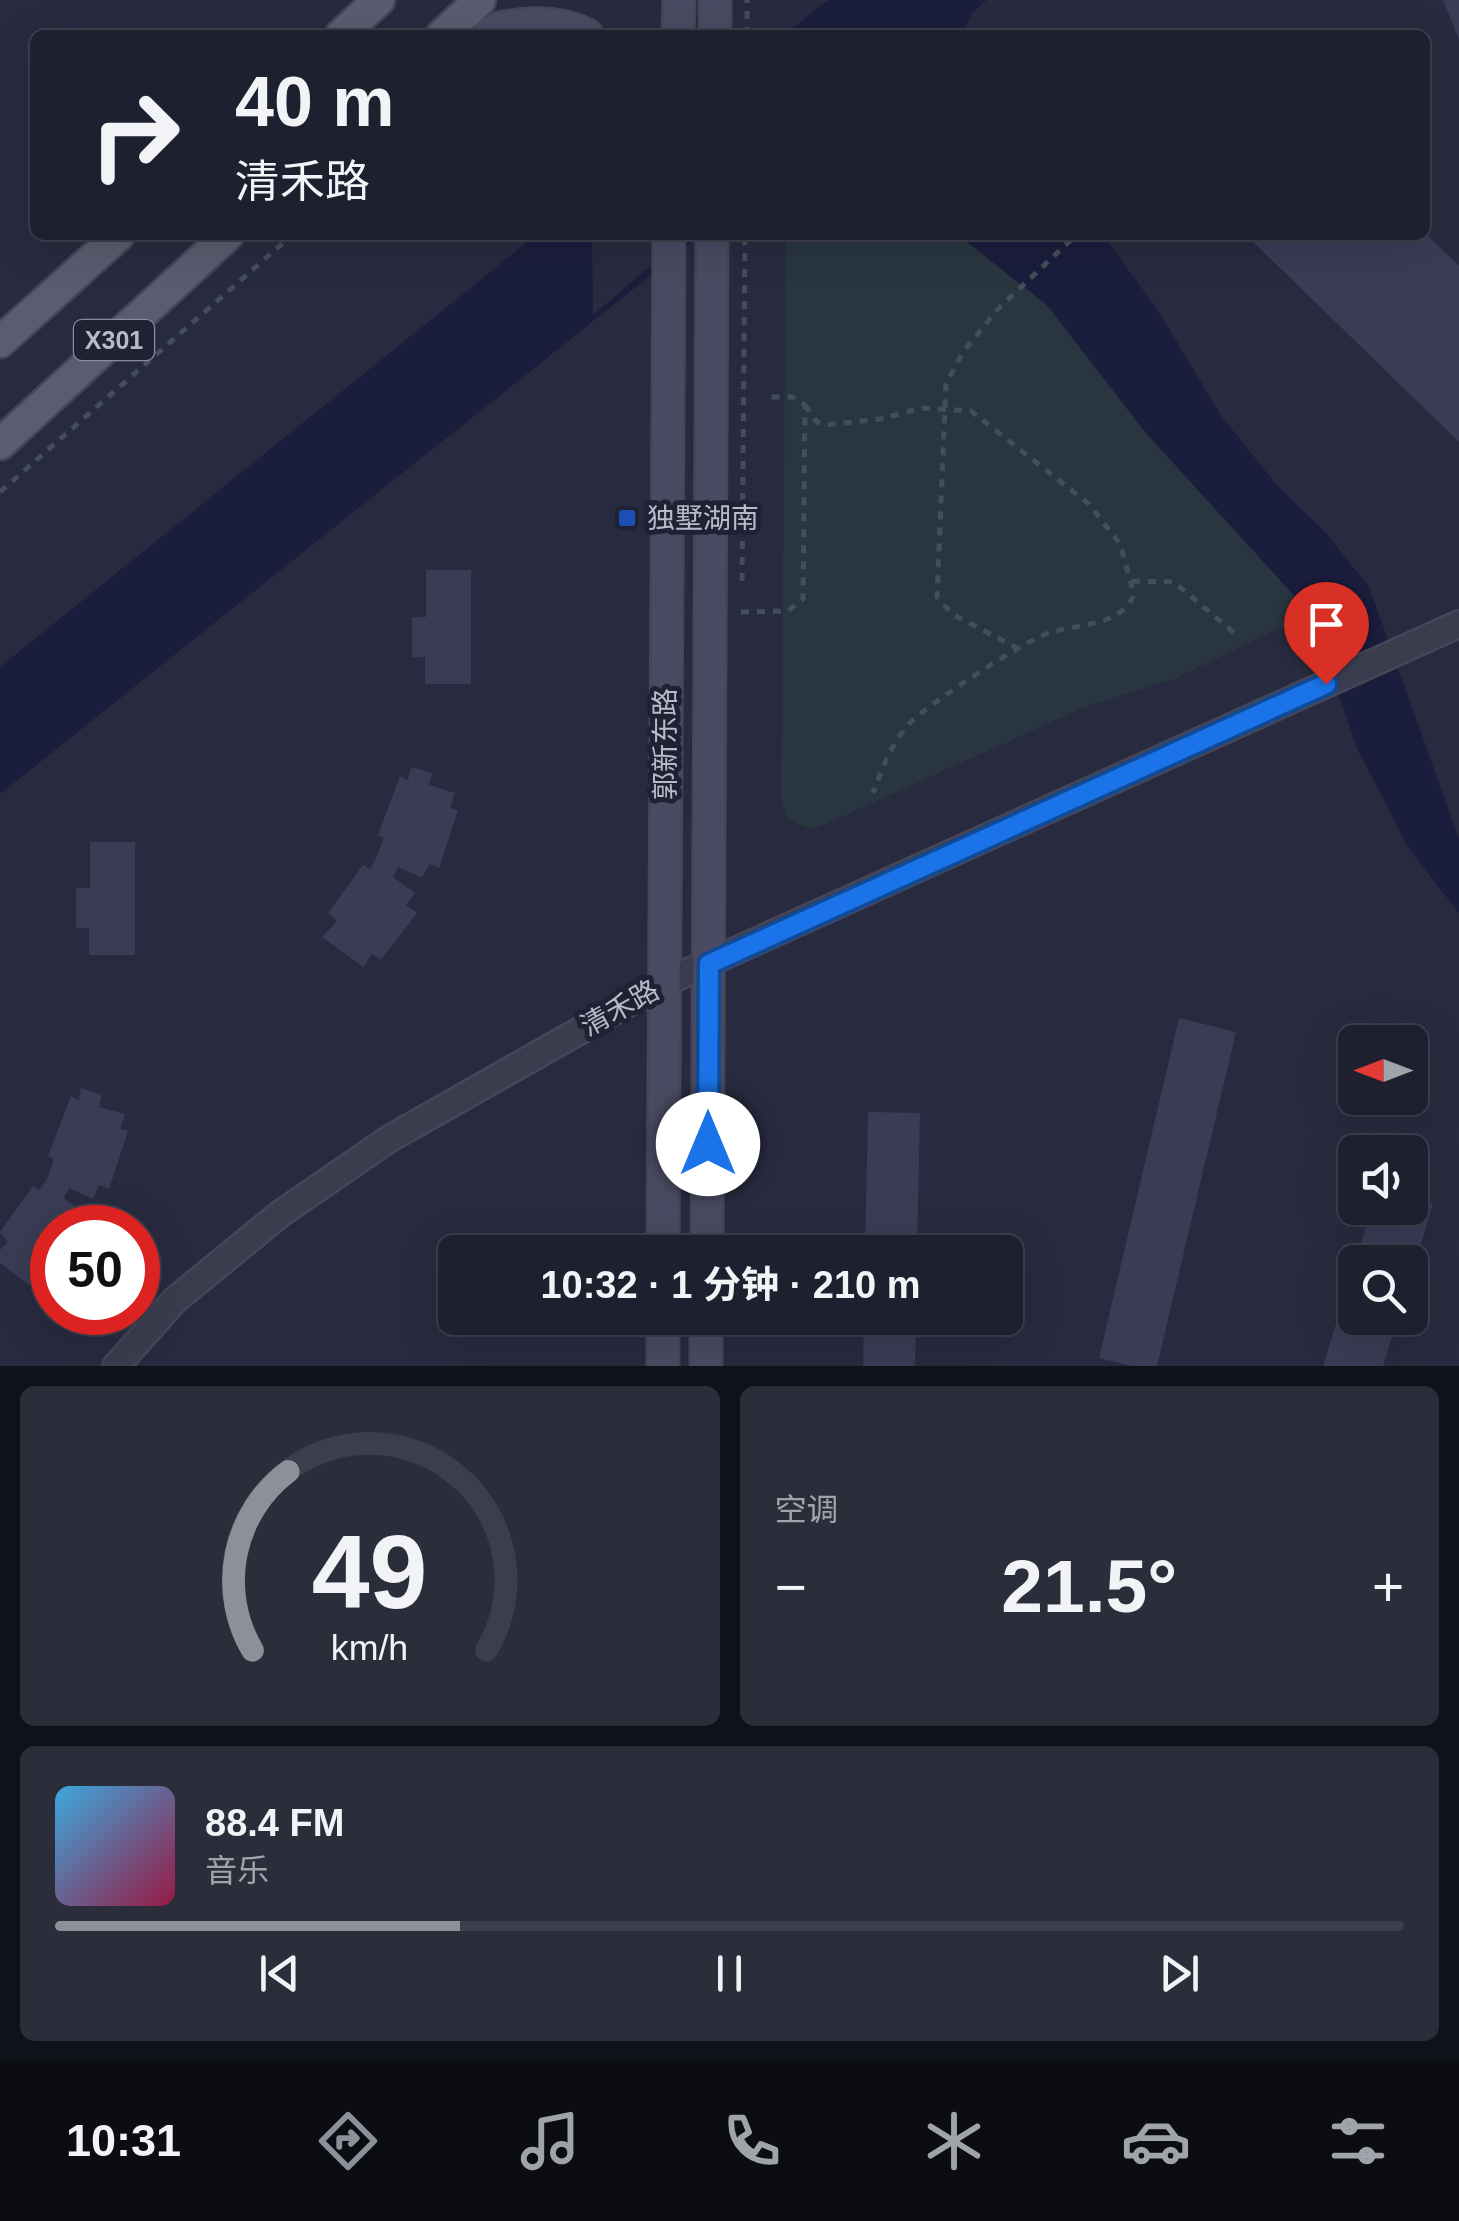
<!DOCTYPE html>
<html lang="zh">
<meta charset="utf-8">
<style>
body{margin:0;font-family:Helvetica,"Noto Sans SC",sans-serif;background:#2b2d3b;color:#f1f3f6;height:100vh;display:flex;flex-direction:column;font-size:38px;white-space:nowrap}
*{box-sizing:border-box;margin:0}
p{font-size:32px;color:#a1a3aa}
.icon{flex:none;width:55px;height:55px;fill:none;stroke:currentColor;stroke-width:2;stroke-linecap:round;stroke-linejoin:round}
.map{position:relative;height:1366px;overflow:hidden}
.drawer{display:flex;flex-direction:column;gap:20px;padding:20px;background:#10121a;flex:1}
.drawer>*{flex:none}
.banner{position:absolute;left:30px;top:30px;width:1400px;height:210px;border-radius:15px;box-shadow:0 10px 40px #0002,0 0 0 2px #3c3e4b;background:#1e202f;color:#f1f3f6;overflow:hidden}
.needle{width:65px;rotate:270deg}
.controls{position:absolute;left:1338px;top:1025px;display:grid;gap:20px}
.controls a{display:grid;place-items:center;width:90px;height:90px;border-radius:15px;background:#1e202f;box-shadow:0 10px 40px #0002,0 0 0 2px #3c3e4b;font-size:50px}
.speed{position:absolute;left:30px;top:1205px;display:flex;gap:20px;font-size:50px;font-weight:700;text-align:center}
.speed>*{display:grid;place-content:center;width:130px;height:130px;border-radius:50%;background:#1e202f;box-shadow:0 10px 40px #0002,0 0 0 2px #3c3e4b;line-height:1}
.speed .limit{border:15px solid #d22;background:#fff;color:#111}
.pin{position:absolute;display:grid;place-items:center;width:85px;height:85px;color:#fff;margin:-102px -42px;border-radius:50% 50% 50% 0;rotate:-45deg;box-shadow:0 0 10px #0007}
.pin .icon{rotate:45deg}
.me{position:absolute;width:110px;margin:-55px;rotate:0deg;stroke-linejoin:round;filter:drop-shadow(0 0 8px #0008)}
.turn{display:flex;align-items:center;gap:35px;height:210px;padding:0 40px;font-size:45px}
.turn .icon{width:130px;height:130px;stroke-width:2.5}
.turn b{display:block;font-size:70px;line-height:85px}
.big{font-size:75px;font-weight:700;line-height:1.1}
.drawer .widget{flex:1;display:flex;flex-direction:column;justify-content:center;gap:15px;min-width:0;padding:0 35px;border-radius:15px;background:#2b2d3b}
.drawer .dial{align-items:center;gap:0}
.dial svg{height:260px;overflow:visible;fill:none;stroke:#3c3e4b;stroke-width:7;stroke-linecap:round;text-anchor:middle}
.dial text{fill:#f1f3f6;stroke:none}
.song{display:flex;align-items:center;gap:30px}
.cover{width:120px;height:120px;border-radius:15px;background:linear-gradient(135deg,hsl(200 70% 55%),hsl(340 70% 35%))}
.played{height:10px;border-radius:5px;background:linear-gradient(90deg,#8c9099 30%,#3c3e4b 30%)}
.keys{display:flex;justify-content:space-around;direction:ltr}
.heat{display:flex;justify-content:space-between;align-items:center;font-size:55px;direction:ltr}
.drawer .tiles{flex:1;display:grid;gap:20px;grid-template-columns:1fr 1fr}
.widget:last-child{grid-column:span 2}
.trip{position:absolute;left:438px;top:1235px;width:585px;height:100px;border-radius:15px;background:#1e202f;box-shadow:0 10px 40px #0002,0 0 0 2px #3c3e4b;font-weight:700;line-height:100px;text-align:center}
.tabs{display:flex;height:160px;justify-content:space-around;align-items:center;background:#0c0d13;color:#a1a3aa}
.tabs .icon{width:70px;height:70px}
.tabs .current{color:#8c9099}
.tabs b{font-size:45px;color:#f1f3f6}
.map>svg:first-child{display:block}
.green{fill:#293640}
.water{fill:#1b1d3d}
.pier{fill:#282a3f}
.building{fill:#3a3c55}
.lines{fill:none;stroke-linecap:round;stroke-linejoin:round}
.tertiary-casing{stroke:#454658;stroke-width:30}
.secondary-casing{stroke:#454658;stroke-width:35}
.primary-casing{stroke:#454658;stroke-width:35}
.path{stroke:#434f58;stroke-width:5;stroke-dasharray:8 8;stroke-linecap:butt}
.tertiary{stroke:#3b3d4f;stroke-width:25}
.secondary{stroke:#4a4b62;stroke-width:30}
.primary{stroke:#5a5c6f;stroke-width:30}
.route-casing{stroke:#114b97;stroke-width:25}
.route{stroke:#1a73e8;stroke-width:18}
.transit-dot{fill:#1a4fb4;stroke:#202234;stroke-width:4}
.labels{text-anchor:middle;dominant-baseline:central;stroke-width:10;stroke-linejoin:round;paint-order:stroke}
.shield{fill:#202234;stroke:#8a8c9d;stroke-width:2.5}
.shield-label{font-size:25px;font-weight:bold;fill:#b8b9ca}
.poi-label{font-size:28px;fill:#b8b9ca;stroke:#202234;text-anchor:start}
.street-label{font-size:28px;fill:#b8b9ca;stroke:#202234}
</style>
<div class="map">
<svg width="1459" height="1366" viewBox="0 0 1459 1366">
<rect width="100%" height="100%" fill="#282a3f"/>
<path class="green" d="M786 235H958L1047 305 1145 432 1310 613 1175 679 1085 707 812 830 788 819 781 801Z"/>
<path class="water" d="M828 0H987L972 13 962 35H784Z
M536 235H701L0 794V667Z
M958 235H1103L1159 312 1222 417 1276 484 1326 533 1369 587 1459 839V913L1409 849 1357 748 1310 613 1145 432 1047 305Z"/>
<path class="pier" d="M592 235H687L593 315Z"/>
<path class="building" d="M1443 0H1459V39Z
M1246 235H1427L1459 266V442Z
M426 570H471V684H425V657H412V617H426Z
M411 767 432 773 429 785 455 793 450 808 458 810 439 868 429 864 422 878 398 867 393 877 415 893 406 905 417 913 381 960 372 954 363 967 322 937 337 921 328 913 363 865 370 869 376 858 384 838 378 835 400 776 408 780Z
M90 842H135V955H89V928H76V888H90Z
M1179 1018 1236 1032 1157 1366H1132L1099 1358Z
M81 1088 102 1095 99 1107 125 1114 120 1129 128 1131 109 1189 99 1185 93 1199 69 1188 64 1198 85 1214 75 1228H52V1283L43 1275 33 1288 0 1263V1250L8 1242 0 1232 33 1186 40 1190 47 1179 54 1159 48 1156 71 1096 79 1101Z
M868 1112 920 1113 917 1252H865Z
M1410 1197 1433 1204 1411 1276 1410 1262H1355L1372 1208H1410Z
M1354 1266 1355 1318H1398L1383 1366H1323Z
M864 1318H916L915 1366H863Z"/>
<g class="lines">
<defs>
<path id="tertiary" d="M116 1366 175 1300 280 1214 389 1139 664 983 1459 624"/>
<path id="secondary" d="M479 35C511 22 555 18 587 35
M678 35 679 0
M715 35V0
M663 1252 669 235
M707 1252 712 235
M663 1366V1318
M706 1366V1318"/>
<path id="primary" d="M341 35 379 0
M442 35 480 0
M0 342 119 235
M0 444 228 235"/>
</defs>
<use href="#tertiary" class="tertiary-casing"/>
<use href="#secondary" class="secondary-casing"/>
<use href="#primary" class="primary-casing"/>
<path class="path" d="M747 35V0
M805 405 817 422 825 425 881 419 921 408 971 411 1089 504 1120 544 1134 594C1121 628 1075 623 1046 634 1023 642 925 706 909 724 891 744 882 769 873 793
M0 492 292 235
M742 581 745 235
M1132 581 1174 582 1239 637
M741 612 788 611 803 599 805 405 793 397H769
M1019 649 952 614 937 597 946 384 963 352 997 310 1076 235"/>
<use href="#tertiary" class="tertiary"/>
<use href="#secondary" class="secondary"/>
<use href="#primary" class="primary"/>
</g>
<g class="lines">
<defs>
<path id="route" d="M708 1144 709 964 1326 684"/>
</defs>
<use href="#route" class="route-casing"/>
<use href="#route" class="route"/>
</g>
<rect class="transit-dot" x="617" y="508" width="20" height="20" rx="5"/>
<g class="labels">
<rect class="shield" x="74" y="320" width="80" height="40" rx="8"/>
<g class="shield-label">
<text x="114" y="340">X301</text>
</g>
<g class="poi-label">
<text x="647" y="518">独墅湖南</text>
</g>
<g class="street-label">
<text transform="translate(665 744) rotate(-90)">郭新东路</text>
<text transform="translate(620 1008) rotate(-29)">清禾路</text>
</g>
</g>
</svg>
<div class="controls">
<a><svg class="needle" viewBox="-14 -14 28 28"><path d="M0-13l5 13h-10z" fill="#e53935"/><path d="M0 13l5-13h-10z" fill="#a1a3aa"/></svg></a>
<a><svg class="icon" aria-label="sound" viewBox="0 0 24 24"><path d="M4 9h4l5-4v14l-5-4H4zM17 9q2 3 0 6"/></svg></a>
<a><svg class="icon" aria-label="search" viewBox="0 0 24 24"><circle cx="10" cy="10" r="6"/><path d="M15 15l6 6"/></svg></a>
</div>
<div class="speed"><div class="limit">50</div></div>
<div class="pin" style="left:1326px;top:684px;background:#d93025"><svg class="icon" aria-label="arrive" viewBox="0 0 24 24"><path d="M6 21V4h12l-3 4 3 4H6"/></svg></div>
<svg class="me" style="left:708px;top:1144px" viewBox="-20 -20 40 40"><circle r="19" fill="#fff"/><path d="M0-13L10 11 0 6-10 11z" fill="#1a73e8"/></svg>
<div class="trip">10:32 · 1 分钟 · 210 m</div>
<div class="banner">
<div class="turn"><svg class="icon" aria-label="right" viewBox="0 0 24 24"><path d="M7 20v-9h11M14 6l5 5-5 5"/></svg><div><b>40 m</b>清禾路</div></div>
</div>
</div>
<section class="drawer">
<div class="tiles">
<div class="widget dial"><svg viewBox="0 0 100 80">
<path d="M14 69A42 42 0 1 1 86 69"/>
<path d="M14 69A42 42 0 0 1 25 14" stroke="#8c9099"/>
<text x="50" y="56" font-size="32" font-weight="700">49</text>
<text x="50" y="72" font-size="11">km/h</text>
</svg></div>
<div class="widget"><p>空调</p>
<div class="heat"><a>−</a><b class="big">21.5°</b><a>+</a></div>
</div>
<div class="widget">
<div class="song"><i class="cover"></i><div><b>88.4 FM</b><p>音乐</p></div></div>
<div class="played"></div>
<div class="keys"><svg class="icon" aria-label="previous" viewBox="0 0 24 24"><path d="M18 5L8 12l10 7zM5 5v14"/></svg><svg class="icon" aria-label="pause" viewBox="0 0 24 24"><path d="M8 5v14M16 5v14"/></svg><svg class="icon" aria-label="next" viewBox="0 0 24 24"><path d="M6 5l10 7-10 7zM19 5v14"/></svg></div>
</div>
</div>
</section>
<nav class="tabs">
<b>10:31</b>
<svg class="icon current" aria-label="directions" viewBox="0 0 24 24"><path d="M12 3l9 9-9 9-9-9zM9 14v-3h6M13 9l2 2-2 2"/></svg>
<svg class="icon" aria-label="music" viewBox="0 0 24 24"><path d="M9 18V5l10-2v13"/><circle cx="6" cy="18" r="3"/><circle cx="16" cy="16" r="3"/></svg>
<svg class="icon" aria-label="phone" viewBox="0 0 24 24"><path d="M5 4h4l2 5-3 2q2 4 5 5l2-3 5 2v4C11 20 4 13 5 4z"/></svg>
<svg class="icon" aria-label="climate" viewBox="0 0 24 24"><path d="M12 3v18M4 7l16 10M4 17L20 7"/></svg>
<svg class="icon" aria-label="car" viewBox="0 0 24 24"><path d="M5 17H2v-5l4-1 3-4h7l3 4 3 1v5h-3M9 17h6M6 11h13"/><circle cx="7" cy="17" r="2"/><circle cx="17" cy="17" r="2"/></svg>
<svg class="icon" aria-label="filters" viewBox="0 0 24 24"><path d="M4 7h16M4 17h16"/><circle cx="9" cy="7" r="2"/><circle cx="15" cy="17" r="2"/></svg>
</nav>
